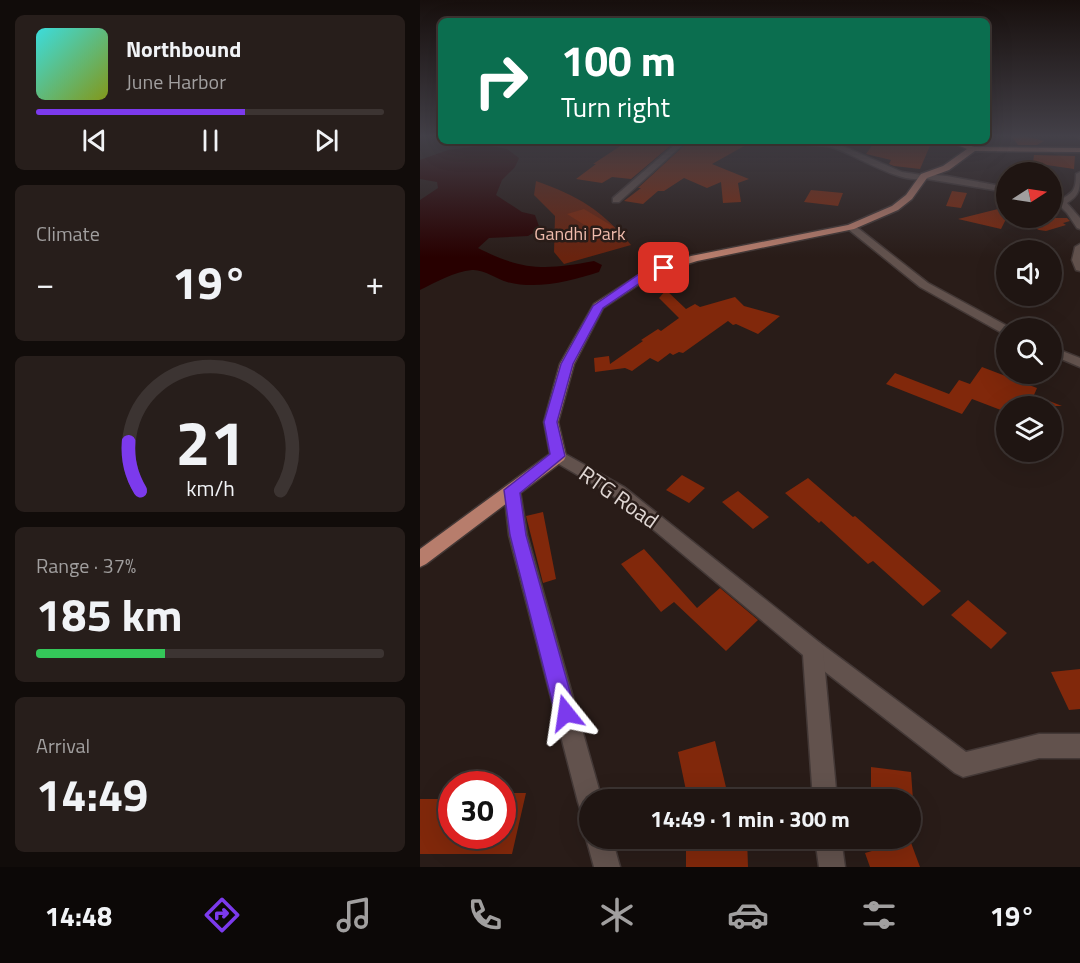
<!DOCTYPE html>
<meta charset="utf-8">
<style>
body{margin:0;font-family:"Titillium Web",sans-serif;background:#271e1b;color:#f1f3f6;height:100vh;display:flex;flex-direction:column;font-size:22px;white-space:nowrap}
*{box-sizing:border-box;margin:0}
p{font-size:20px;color:#a19f9f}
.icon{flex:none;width:33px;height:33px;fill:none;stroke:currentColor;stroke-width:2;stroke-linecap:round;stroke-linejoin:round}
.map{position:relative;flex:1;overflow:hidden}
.sheet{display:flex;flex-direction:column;gap:15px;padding:15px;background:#110c0a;width:420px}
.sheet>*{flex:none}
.guide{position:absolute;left:18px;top:18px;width:552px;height:126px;border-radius:9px;box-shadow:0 6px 24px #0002,0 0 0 2px #3c3432;background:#0b6e4f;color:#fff;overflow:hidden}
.needle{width:39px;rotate:78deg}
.fabs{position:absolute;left:576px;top:162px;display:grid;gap:12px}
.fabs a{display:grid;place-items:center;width:66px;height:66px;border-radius:50%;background:#1f1512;box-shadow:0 6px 24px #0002,0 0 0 2px #3c3432;font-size:30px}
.speed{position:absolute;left:18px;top:771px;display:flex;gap:12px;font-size:30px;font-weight:700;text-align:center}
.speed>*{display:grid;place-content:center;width:78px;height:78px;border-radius:50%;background:#1f1512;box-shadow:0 6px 24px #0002,0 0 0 2px #3c3432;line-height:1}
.speed .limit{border:9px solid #d22;background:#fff;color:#111}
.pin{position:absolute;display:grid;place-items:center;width:51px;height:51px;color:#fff;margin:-26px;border-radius:12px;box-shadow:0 3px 9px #0006}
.me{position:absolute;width:66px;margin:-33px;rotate:345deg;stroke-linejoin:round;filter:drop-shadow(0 0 4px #0008)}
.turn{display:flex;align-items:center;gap:21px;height:126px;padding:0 24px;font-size:27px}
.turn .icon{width:78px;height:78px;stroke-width:2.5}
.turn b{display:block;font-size:42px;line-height:51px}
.big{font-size:45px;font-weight:700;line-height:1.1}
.sheet .card{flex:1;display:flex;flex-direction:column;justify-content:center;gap:9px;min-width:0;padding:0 21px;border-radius:9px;background:#271e1b}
.sheet .dial{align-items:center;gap:0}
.dial svg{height:156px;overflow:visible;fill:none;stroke:#3c3432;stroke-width:7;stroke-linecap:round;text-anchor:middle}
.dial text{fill:#f1f3f6;stroke:none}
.song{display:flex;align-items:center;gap:18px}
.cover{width:72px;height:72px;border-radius:9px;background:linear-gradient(135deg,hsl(180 70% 55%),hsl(70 70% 35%))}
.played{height:6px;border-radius:3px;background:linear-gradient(90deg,#7c3aed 60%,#3c3432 60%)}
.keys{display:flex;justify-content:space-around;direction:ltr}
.heat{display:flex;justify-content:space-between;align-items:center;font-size:33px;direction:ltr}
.charge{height:9px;border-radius:4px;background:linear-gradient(90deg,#34c759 37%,#3c3432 0)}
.trip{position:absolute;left:159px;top:789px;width:342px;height:60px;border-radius:30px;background:#1f1512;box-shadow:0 6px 24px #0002,0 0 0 2px #3c3432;font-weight:700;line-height:60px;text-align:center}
.tab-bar{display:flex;height:96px;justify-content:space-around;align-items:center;background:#0c0807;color:#a19f9f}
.tab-bar .icon{width:42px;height:42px}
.tab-bar .current{color:#7c3aed}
.tab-bar b{font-size:27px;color:#f1f3f6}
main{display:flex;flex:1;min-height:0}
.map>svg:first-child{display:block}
.green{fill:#69230e}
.water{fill:#280000}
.building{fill:#81280b}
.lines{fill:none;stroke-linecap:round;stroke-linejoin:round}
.service-casing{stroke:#433836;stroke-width:2}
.minor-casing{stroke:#433836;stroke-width:3}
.tertiary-casing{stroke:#433836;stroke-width:3}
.secondary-casing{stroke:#433836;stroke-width:3}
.primary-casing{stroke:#433836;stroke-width:3}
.service{fill:#62524d;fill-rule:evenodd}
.minor{fill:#62524d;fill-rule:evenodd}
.tertiary{fill:#62524d;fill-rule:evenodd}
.secondary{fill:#62524d;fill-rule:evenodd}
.primary{fill:#b77d6c;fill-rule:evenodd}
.route{fill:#7c3aed;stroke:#51269a;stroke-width:1.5}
.labels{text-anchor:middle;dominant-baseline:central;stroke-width:5;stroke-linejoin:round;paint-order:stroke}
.far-park-label{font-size:18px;fill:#efbbac;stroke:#291c18}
.street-label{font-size:22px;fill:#e0d7d4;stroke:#291c18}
</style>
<main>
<section class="sheet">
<div class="card">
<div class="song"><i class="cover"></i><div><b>Northbound</b><p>June Harbor</p></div></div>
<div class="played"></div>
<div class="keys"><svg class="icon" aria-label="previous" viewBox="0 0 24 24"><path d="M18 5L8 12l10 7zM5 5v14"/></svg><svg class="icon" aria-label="pause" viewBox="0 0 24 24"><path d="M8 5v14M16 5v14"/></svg><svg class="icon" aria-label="next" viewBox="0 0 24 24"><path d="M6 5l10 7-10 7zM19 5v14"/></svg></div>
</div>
<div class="card"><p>Climate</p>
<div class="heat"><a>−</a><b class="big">19°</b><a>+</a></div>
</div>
<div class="card dial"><svg viewBox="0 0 100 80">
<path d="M14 69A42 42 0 1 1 86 69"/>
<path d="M14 69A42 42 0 0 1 8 44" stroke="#7c3aed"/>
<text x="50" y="56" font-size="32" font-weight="700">21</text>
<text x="50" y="72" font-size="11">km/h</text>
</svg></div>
<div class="card"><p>Range · 37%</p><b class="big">185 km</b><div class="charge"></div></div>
<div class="card"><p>Arrival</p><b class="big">14:49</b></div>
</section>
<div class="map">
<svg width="660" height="867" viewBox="0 0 660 867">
<rect width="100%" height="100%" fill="#291c18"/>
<path class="green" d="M116 181C157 195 183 211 211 245L144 264 134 252 135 216 114 195Z"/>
<path class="water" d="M66 145 87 149 99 158 95 167 82 180 76 195 102 212 115 215 120 229 108 236 69 238 58 248C103 271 126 270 174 261L182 265 179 272C151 281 117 290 87 282 77 279 63 269 52 270 34 272 16 282 0 290V200L18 188 17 182 0 179V160L28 150Z"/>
<path class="building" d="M591 136H604L624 141 617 145H598Z
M208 141H256L211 179 192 177 182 183 156 179 176 164H173Z
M269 141H301L326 145 292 164 329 179 318 183 321 202 303 203 301 182 287 188 264 178 244 191H238L223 204 204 201 221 188H218Z
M455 141H512L500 169 474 166 469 164 471 160 446 154Z
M614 155 655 156 654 169 613 163Z
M391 190 423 193 418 206 384 202Z
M532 191 547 193 541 208 526 206Z
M586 207V219L581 229 538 219Z
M164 209 194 227 177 233 147 214Z
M594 218H647L650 221 643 223 646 225 626 231 619 230Z
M246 290 266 309 275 304 280 307 315 297 324 306 360 316 338 334 316 324 313 325 308 321 263 353 259 352 253 355 250 353 238 362 230 358 212 371 205 368 175 372 174 358 189 356 190 364 223 341 221 340 238 329 241 331 259 318 239 298Z
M562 367 617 388 614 395 642 406H586V412L552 399 542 414 466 384 475 373 529 394 539 380 550 384Z
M262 475 285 488 269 503 246 490Z
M388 478 433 517 435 516 521 591 503 606 453 561 448 564 401 521 399 523 365 493Z
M318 491 349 517 333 529 302 502Z
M123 512 136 579 123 583 106 516Z
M224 549 277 608 300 588 338 620 306 651 254 602 241 612 201 564Z
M548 600 587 633 571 649 531 615Z
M660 669V709L649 710 631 672Z
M295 741 309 800H268L258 752Z
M451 767 491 772 493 800 451 795Z
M85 793H106L92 854H0V799H32V836H82V801Z
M266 838H327L328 867H266Z
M490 840 500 867H450L445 853Z"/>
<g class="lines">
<defs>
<path id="service" d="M657 136H660V139H659Z"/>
<path id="minor" d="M259 141H267L199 202H193V198Z
M374 141 416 143 482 172 508 176C487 190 434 153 411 147 399 144 385 147 374 141Z
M428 225H434L508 283 591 328H586V334L582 333 500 287 428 229Z
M632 347 660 358V367L632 355Z
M92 485 98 487 100 491 107 535 182 800H170V814L161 811 158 802 89 535 84 491 86 487Z
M393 640 400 643 546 752 619 734H660V758H619L543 777 535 773 386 657 383 650 386 643Z
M170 830V838H192L200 867H174L166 838Z"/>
<path id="tertiary" d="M660 172C660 189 660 195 647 203L660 218V229L657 228 647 213 637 203C650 192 656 195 656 174Z
M504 174 527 176 586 187V192L501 178 500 176Z
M660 244V271L656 270 652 260 655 247Z"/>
<path id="secondary" d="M138 450 204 487 400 643 403 650 417 800H393L383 655 192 495 132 460 130 456 132 452Z
M395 838H421L425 867H399Z"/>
<path id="primary" d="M529 141H539L554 147 660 148V152L555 151 529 170 507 178 492 199 478 210 434 229 277 261 233 275 183 308 154 364 138 422 146 456 144 460 6 564 0 567V549L130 454 124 422 140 364 174 304 225 271 271 256 428 225 472 206 486 195 501 174 523 166 547 149Z"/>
</defs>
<use href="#service" class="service-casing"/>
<use href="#minor" class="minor-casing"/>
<use href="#tertiary" class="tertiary-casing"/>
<use href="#secondary" class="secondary-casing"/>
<use href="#primary" class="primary-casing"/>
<use href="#service" class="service"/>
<use href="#minor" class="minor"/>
<use href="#tertiary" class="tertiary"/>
<use href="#secondary" class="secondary"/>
<use href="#primary" class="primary"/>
</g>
<linearGradient id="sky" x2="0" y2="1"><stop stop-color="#170f0d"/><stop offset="0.53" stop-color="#434048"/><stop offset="1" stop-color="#434048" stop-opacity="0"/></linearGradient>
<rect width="660" height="257" fill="url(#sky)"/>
<path class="route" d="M244 265 248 266V270L232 275 183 308 153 364 137 422 145 456 100 493 106 535 156 713 153 720 146 723 138 720 135 713 90 535 84 490 130 454 124 422 141 364 173 306 225 270Z"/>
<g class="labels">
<g class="far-park-label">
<text x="160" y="233">Gandhi Park</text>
</g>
<g class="street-label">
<text transform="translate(199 497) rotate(35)">RTG Road</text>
</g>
</g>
</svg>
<div class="fabs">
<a><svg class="needle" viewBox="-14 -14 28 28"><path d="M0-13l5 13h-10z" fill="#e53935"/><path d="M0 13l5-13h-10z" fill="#a19f9f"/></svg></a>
<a><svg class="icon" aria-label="sound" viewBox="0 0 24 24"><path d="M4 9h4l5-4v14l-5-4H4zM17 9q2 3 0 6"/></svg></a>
<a><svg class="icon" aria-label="search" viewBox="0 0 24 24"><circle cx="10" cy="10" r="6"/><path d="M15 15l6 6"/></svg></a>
<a><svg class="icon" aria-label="layers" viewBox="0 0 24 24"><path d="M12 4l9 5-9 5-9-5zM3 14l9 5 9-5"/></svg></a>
</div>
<div class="speed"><div class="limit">30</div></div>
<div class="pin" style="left:244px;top:268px;background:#d93025"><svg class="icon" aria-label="arrive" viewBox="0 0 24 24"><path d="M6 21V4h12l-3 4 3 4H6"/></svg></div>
<svg class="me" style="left:146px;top:713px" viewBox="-20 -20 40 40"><path d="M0-17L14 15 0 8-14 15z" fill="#7c3aed" stroke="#fff" stroke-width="4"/></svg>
<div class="trip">14:49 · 1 min · 300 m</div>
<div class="guide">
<div class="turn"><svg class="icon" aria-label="right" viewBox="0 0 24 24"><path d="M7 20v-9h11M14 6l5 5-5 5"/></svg><div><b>100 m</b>Turn right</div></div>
</div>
</div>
</main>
<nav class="tab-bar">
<b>14:48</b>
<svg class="icon current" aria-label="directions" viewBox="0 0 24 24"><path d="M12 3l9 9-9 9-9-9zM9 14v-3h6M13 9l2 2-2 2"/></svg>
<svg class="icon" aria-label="music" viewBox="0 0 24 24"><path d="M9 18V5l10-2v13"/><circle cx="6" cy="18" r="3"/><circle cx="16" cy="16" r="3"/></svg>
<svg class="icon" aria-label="phone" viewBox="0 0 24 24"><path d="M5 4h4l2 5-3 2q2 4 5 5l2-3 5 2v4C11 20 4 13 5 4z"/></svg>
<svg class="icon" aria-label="climate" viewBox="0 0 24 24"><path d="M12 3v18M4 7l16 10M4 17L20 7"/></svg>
<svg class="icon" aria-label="car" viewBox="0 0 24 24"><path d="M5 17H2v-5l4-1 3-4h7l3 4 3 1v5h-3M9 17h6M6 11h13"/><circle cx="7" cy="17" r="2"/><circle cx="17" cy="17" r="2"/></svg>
<svg class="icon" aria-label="filters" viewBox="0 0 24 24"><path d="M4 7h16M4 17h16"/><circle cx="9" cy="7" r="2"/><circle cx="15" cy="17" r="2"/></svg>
<b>19°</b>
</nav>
